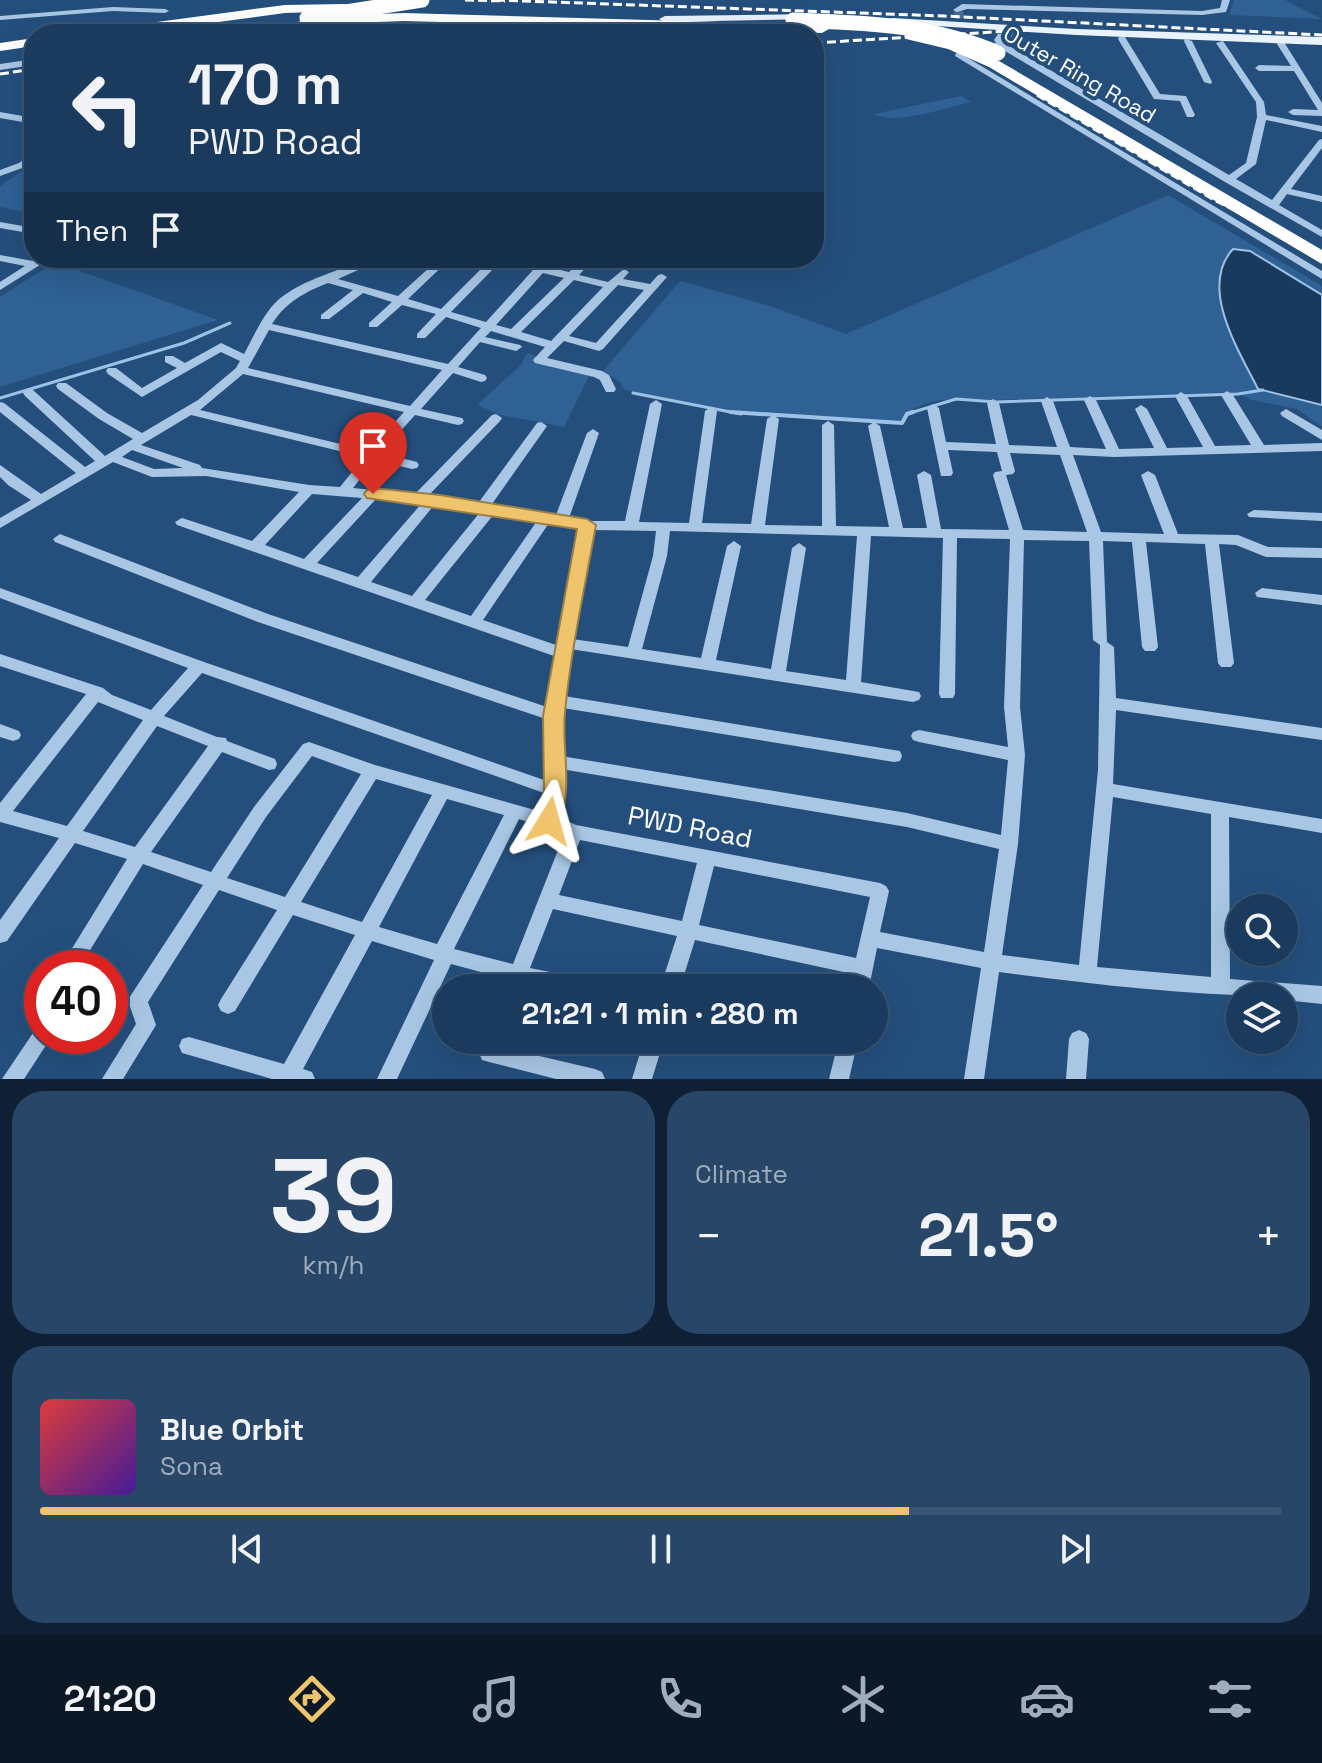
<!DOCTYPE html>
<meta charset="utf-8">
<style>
body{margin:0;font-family:"Space Grotesk",sans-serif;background:#284667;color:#f1f3f6;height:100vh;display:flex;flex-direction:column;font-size:30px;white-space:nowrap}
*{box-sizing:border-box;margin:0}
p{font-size:26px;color:#a0adbc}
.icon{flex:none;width:44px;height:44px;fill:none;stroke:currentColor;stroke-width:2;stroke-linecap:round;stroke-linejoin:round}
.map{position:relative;height:1079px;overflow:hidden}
.sheet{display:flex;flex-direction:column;gap:12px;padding:12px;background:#0f2034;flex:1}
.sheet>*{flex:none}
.hud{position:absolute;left:24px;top:24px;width:800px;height:244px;border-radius:32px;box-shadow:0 8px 32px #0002,0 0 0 2px #395573;background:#1b3b5e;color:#f1f3f6;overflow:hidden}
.controls{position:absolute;left:1226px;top:894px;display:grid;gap:16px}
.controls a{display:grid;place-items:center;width:72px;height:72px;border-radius:50%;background:#1b3b5e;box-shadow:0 8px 32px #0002,0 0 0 2px #395573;font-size:40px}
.speed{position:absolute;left:24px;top:950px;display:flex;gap:16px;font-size:40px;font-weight:700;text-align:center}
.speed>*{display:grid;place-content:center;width:104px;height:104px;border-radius:50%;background:#1b3b5e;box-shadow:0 8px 32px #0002,0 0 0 2px #395573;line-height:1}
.speed .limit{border:12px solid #d22;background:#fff;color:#111}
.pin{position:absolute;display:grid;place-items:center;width:68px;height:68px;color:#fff;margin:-82px -34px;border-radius:50% 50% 50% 0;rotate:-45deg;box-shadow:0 0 8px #0007}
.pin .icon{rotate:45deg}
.me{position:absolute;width:88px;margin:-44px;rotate:8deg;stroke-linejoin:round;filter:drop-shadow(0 0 6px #0008)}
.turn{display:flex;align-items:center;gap:28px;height:168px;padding:0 32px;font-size:36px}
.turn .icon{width:104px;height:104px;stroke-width:2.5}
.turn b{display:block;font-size:56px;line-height:68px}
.then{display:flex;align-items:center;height:76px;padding:0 32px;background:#0003;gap:16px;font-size:30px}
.big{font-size:60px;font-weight:700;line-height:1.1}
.sheet .tile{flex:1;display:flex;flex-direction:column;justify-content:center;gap:12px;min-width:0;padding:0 28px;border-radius:32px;background:#284667}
.sheet .dial{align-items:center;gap:0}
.dial b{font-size:104px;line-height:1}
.song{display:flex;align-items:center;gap:24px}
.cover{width:96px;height:96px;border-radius:12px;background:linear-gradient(135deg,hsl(0 70% 55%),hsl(260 70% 35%))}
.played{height:8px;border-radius:4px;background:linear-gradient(90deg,#efc46d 70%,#395573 70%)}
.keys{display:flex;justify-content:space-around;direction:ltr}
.heat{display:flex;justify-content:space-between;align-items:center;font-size:44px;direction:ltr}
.sheet .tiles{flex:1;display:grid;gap:12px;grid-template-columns:1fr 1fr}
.tile:last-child{grid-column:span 2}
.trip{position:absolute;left:432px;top:974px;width:456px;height:80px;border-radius:40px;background:#1b3b5e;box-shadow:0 8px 32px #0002,0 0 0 2px #395573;font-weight:700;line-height:80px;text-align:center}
.tab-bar{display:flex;height:128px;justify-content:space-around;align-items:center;background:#0b1826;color:#a0adbc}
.tab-bar .icon{width:56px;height:56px}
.tab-bar .active{color:#efc46d}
.tab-bar b{font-size:36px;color:#f1f3f6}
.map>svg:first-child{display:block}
.green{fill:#2f6194}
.water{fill:#19395d;stroke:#9dc2e6;stroke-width:2}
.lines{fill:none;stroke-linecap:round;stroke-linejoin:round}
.stream-far1{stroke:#9dc2e6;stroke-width:3}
.stream{stroke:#9dc2e6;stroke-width:4}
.minor-tunnel{stroke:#456990;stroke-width:9;stroke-dasharray:9 4;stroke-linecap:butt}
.minor{fill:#a9c7e5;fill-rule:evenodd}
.major{fill:#eaf2fd;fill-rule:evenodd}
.highway{fill:#fff;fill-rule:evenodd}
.rail{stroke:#fff;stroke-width:3;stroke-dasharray:9 4;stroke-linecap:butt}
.highway-bridge{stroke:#fff;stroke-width:15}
.route{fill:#efc46d;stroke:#9b7f47;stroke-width:2}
.labels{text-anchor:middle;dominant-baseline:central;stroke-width:8;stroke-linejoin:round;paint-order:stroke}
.far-street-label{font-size:22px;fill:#fff;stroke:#244f7d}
.street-label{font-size:26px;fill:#fff;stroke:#244f7d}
</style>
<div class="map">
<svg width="1322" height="1079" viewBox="0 0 1322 1079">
<rect width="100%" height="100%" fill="#244f7d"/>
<path class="green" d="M1234 0H1285L1322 19 1229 15Z
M961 96 971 102C948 107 894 126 874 114Z
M34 163V214L0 207V186Z
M1168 195 1322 286V295L1250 252 1269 393 1322 405V427L1297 409 1252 400 1237 393 987 400C959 398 916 397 899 422L750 415 633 392 624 389 620 382 603 371 680 281 770 306 846 334Z
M55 262 77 270 218 320 0 387V297Z
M527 353 589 376 564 427 501 415 477 405 520 366Z"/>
<path class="water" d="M1233 249 1250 251 1322 295V405L1258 389C1239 351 1198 287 1233 249Z"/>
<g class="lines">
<path class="stream-far1" d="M633 393 741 414
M0 398 184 343 230 323
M907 414 956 399 996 402 1238 394 1263 390"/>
<path class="stream" d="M730 412 902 423 907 414 913 412"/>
<path class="minor-tunnel" d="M958 10 960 19"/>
<path class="minor" d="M1222 0H1230L1226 12 1202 15 967 9 957 12 953 10 962 4 1202 11 1220 8Z
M113 7 165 9 169 11 165 13 113 11 0 20V16Z
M327 32H402L406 34H323Z
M1018 32H1021V36L1004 38V43L1229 175 1246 163 1257 117 1256 102 1216 43 1223 41 1264 102 1266 115 1322 126V132L1266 120 1256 164 1236 179 1272 200 1319 140 1322 139V148L1291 189 1322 196V202L1287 194 1279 205 1322 230V237L1225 182 1000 48 963 55 1322 271V279L955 56 957 50 996 43 994 40 998 34Z
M1119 37H1125L1160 94 1186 96 1195 115 1193 117H1187L1180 101 1154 99 1118 39Z
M1185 39 1192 41 1212 82 1211 84 1204 82 1184 41Z
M1278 42H1284L1322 103V116L1293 115 1288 112 1293 109 1318 110 1294 71H1259L1255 68 1259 65 1291 66 1277 44Z
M34 59V65L0 70V64Z
M0 112 34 118V124L0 118Z
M34 152V160L25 167 0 176V170L19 163Z
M0 222 34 228V234L0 228Z
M0 255 33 261 39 258H51L0 290V282L25 266 0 261Z
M371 258H385L338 279 398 296 440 258H451L408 299 441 309 492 258H510L538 265 544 258H555L548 267 569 272 584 258H595L579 275 608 282 624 269 629 272 623 279 650 284 658 275 662 274 667 277 603 349 599 351 564 341 547 358 602 371 609 375 616 389 614 392H606L600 380 594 377 535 363 533 360 545 347 491 331 485 337 520 345 522 347 516 351 480 342 458 367 485 375 487 378 485 381 481 382 453 373 421 409 462 418 464 421 462 424 458 425 415 415 381 453 417 462 419 465 417 468 412 469 375 460 353 488 415 494 492 415 496 414 502 418 500 421 429 495 479 502 537 423 541 422 547 426 492 504 556 515 587 433 593 429 599 433 569 518 587 521H625L650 404 656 400 662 404 639 522 689 523 705 411 711 407 717 411 702 523 751 524 767 419 773 415 779 419 765 525 822 526V425L828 421 834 425 836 526 889 527 868 426 874 422 880 426 903 528H927L917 475 924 471 931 475 941 529 1009 530 993 475 995 472 1002 471 997 452 948 450 953 473 951 476H941L927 408 933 404 939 408 946 442 996 444 987 403 993 399 999 403 1009 445 1057 447 1041 401 1047 397 1053 401 1070 447 1106 449 1084 400 1090 396 1096 400 1119 449 1154 448 1135 409 1141 405 1147 409 1167 448 1203 447 1175 396 1181 392 1187 396 1215 446 1251 445 1221 395 1227 391 1233 395 1264 445 1322 443V451L1114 457 1073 455 1101 532 1164 534 1141 475 1148 471 1155 475 1178 534 1238 535 1268 547 1322 548V558L1266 557 1236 545 1219 544 1234 663 1231 667H1221L1218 663 1205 544 1146 542 1158 647 1155 651H1145L1142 647 1132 542 1103 541 1107 642 1114 647 1116 698 1322 728V740L1116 710 1113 784 1322 819V833L1229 817 1230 979 1322 986V1004L1284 1000V996C1190 996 1094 984 999 972L984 1079H964L981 968 877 948 869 988H849L853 974 695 940 680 988H660L677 936 553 909 530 968 585 979 592 982 595 988H546L524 983 523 988H503L507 979 451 964 397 1079H377L434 960 372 941 303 1069 312 1072 315 1079H272L189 1055 182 1053 179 1046 182 1039 189 1037 284 1064 355 935 293 915 235 1011 228 1014 221 1011 218 1005 221 999 277 910 219 890 148 1002 156 1025 123 1079H102L136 1024 128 1001 131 995 203 885 143 864 79 968H60L127 859 75 843 7 941 0 943V920L59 838 0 822V803L86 694 0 666V654L103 688 112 695 151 710 188 668 0 598V588L204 662 544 780 546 719 258 622 55 542 53 539 60 534 65 536 268 614 547 707 554 656 177 525 175 522 182 518 252 541 299 492 206 476 152 477 113 462 0 528V518L31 500 8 485 0 477V465L41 494 76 473 0 412V402L4 403 85 467 95 461 25 396 23 393 25 390H33L105 456 133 439 99 419 58 389 56 386 58 383H66L107 413 142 433 198 400 236 368 240 361 221 352 142 397 108 374 106 371 108 368H116L142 388 177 368 165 362V356H173L185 363 221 343 244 354C254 336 263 314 278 300 303 279 341 270 371 258ZM500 262 533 270 486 322 451 312ZM543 273 564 278 511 329 496 325ZM574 280 603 287 551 341 521 332ZM328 283 353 290 321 315V319H329L363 293 392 302 369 323V327H377L402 305 436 314 417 334V338H425L446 317 481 328 448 364 272 324C286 302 305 292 328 283ZM618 285 644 290 596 343 569 336ZM269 330 442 370 410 406 248 368ZM243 374 404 412 369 451 200 410ZM191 415 364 457 340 487 309 485 202 468 200 465 141 445ZM132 450 183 468 154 469 122 457ZM1010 453 1060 455 1087 532 1023 530 1006 475 1013 474 1015 471ZM312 494 362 498 304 559 265 545ZM376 499 422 503 358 577 317 563ZM435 504 481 511 412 596 371 582ZM494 514 537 521 471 616 425 600ZM549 523 579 528 556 645 483 620ZM593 530 656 531 653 556 628 647 572 639ZM670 531 857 536 846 680 786 671 806 548 799 543 792 548 771 669 716 660 741 546 734 541 727 546 701 658 642 649 667 556ZM871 536 943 538 939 694 941 698H953L955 694 957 538 1010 539 1004 707 1008 747 919 730 913 732 911 736 913 740 919 742 1008 760 1001 835 907 813 561 756 563 708 894 762 900 761 902 756 900 751 894 750 564 696 570 649 913 702 919 700 921 696 919 692 861 682ZM1024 540 1089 541 1093 640 1100 645 1098 770 1079 965 1002 955 1018 844 1025 755 1020 707ZM202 673 544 793 542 812 375 765 309 742 303 744 254 807 211 872 151 852 222 752 269 770 275 769 277 764 275 759 227 741 226 738 217 737 164 716ZM98 702 143 720 67 826 13 811ZM157 726 208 746 135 847 83 831ZM312 756 361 774 285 897 227 878 266 817ZM561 769 907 827 999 849 984 952 880 932 889 891 886 886 880 883 576 825 558 817 563 790 561 786ZM376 779 432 795 362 922 301 902ZM1113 797 1211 814V977L1097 967ZM447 799 504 815 437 944 379 927ZM519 819 564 835 513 964 454 949ZM580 840 697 863 682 921 559 895ZM714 866 870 897 856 958 699 925Z
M1286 409 1322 430V440L1282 416 1280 413Z
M1254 510 1322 513V521L1249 517 1247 514Z
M1262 588 1322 595V605L1257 597 1255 593Z
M0 724 19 731 21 735 19 739 13 741 0 737Z
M42 1027V1036H52L24 1079H2L35 1030Z
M1079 1030 1086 1033 1089 1039 1086 1079H1066L1069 1039 1072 1033Z
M483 1040H503L501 1047 595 1069 602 1072 605 1079H556L489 1062 482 1060 479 1053Z
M644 1040H664L652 1079H632Z
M819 1040H858L849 1079H829L836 1051 822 1046Z"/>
<path class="major" d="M813 14 819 17 817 19 665 22 659 19 665 16Z
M893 18 1076 29 1322 37V45L1076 35 889 23V19Z"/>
<path class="highway" d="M344 4 349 5V11L285 13 128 34H90L97 30 285 5Z
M404 13 822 25 829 29 822 33 404 21 327 24 279 34H251L258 30 327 16Z
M911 32 958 43 999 61 1322 250V264L989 67 948 49 906 39 904 36Z
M34 38V46L0 51V43Z"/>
<path class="rail" d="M465 0 505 1
M496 0 944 16 1322 35
M814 43 1026 30
M0 74 34 69
M1037 95 1216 201 1322 253"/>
<path class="highway-bridge" d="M307 18 422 0
M793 20C864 23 932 24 998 53"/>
</g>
<path class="route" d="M373 488 440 495 587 519 596 525C585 587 571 649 565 712 561 749 575 792 557 827L549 830 541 827 538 821 544 790 543 716 577 529 367 498 364 494 367 490Z"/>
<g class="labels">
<g class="far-street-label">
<text transform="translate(1080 74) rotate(30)">Outer Ring Road</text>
</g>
<g class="street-label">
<text transform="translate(690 827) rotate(11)">PWD Road</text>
</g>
</g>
</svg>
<div class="controls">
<a><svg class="icon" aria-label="search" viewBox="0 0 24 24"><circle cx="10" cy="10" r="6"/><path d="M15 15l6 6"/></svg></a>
<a><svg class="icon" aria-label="layers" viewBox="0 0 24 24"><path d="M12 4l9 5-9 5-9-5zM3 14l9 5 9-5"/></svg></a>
</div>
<div class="speed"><div class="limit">40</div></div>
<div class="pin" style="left:373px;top:494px;background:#d93025"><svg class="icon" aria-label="arrive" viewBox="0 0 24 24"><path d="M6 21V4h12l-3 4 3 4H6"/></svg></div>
<svg class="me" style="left:549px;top:821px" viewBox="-20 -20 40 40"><path d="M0-17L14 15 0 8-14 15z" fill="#efc46d" stroke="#fff" stroke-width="4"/></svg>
<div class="trip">21:21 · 1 min · 280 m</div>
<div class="hud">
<div class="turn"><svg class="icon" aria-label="left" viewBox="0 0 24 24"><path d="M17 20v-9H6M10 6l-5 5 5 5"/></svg><div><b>170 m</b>PWD Road</div></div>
<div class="then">Then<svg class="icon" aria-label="arrive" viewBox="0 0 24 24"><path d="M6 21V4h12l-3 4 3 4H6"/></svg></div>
</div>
</div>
<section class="sheet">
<div class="tiles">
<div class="tile dial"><b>39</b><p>km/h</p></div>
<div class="tile"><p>Climate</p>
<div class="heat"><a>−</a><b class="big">21.5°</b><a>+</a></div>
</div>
<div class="tile">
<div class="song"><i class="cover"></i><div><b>Blue Orbit</b><p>Sona</p></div></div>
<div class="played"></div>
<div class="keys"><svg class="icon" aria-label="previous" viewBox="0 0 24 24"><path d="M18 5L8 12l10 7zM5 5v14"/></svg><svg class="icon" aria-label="pause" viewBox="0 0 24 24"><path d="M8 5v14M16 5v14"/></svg><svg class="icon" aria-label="next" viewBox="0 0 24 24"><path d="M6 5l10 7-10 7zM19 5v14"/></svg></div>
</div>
</div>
</section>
<nav class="tab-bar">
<b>21:20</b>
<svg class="icon active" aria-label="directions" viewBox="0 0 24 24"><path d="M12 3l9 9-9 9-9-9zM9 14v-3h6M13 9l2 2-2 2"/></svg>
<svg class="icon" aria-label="music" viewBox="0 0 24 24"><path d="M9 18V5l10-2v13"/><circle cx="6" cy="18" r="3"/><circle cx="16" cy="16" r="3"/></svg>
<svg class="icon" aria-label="phone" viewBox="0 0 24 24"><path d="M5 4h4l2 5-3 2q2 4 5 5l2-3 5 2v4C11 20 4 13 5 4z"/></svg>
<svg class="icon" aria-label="climate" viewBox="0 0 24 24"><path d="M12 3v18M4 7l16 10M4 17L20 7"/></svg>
<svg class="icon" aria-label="car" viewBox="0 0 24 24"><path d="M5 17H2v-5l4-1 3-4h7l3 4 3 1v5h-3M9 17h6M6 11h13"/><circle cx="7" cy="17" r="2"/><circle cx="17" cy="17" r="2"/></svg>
<svg class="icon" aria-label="filters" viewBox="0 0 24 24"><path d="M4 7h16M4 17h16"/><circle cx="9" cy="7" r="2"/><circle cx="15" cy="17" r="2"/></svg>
</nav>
